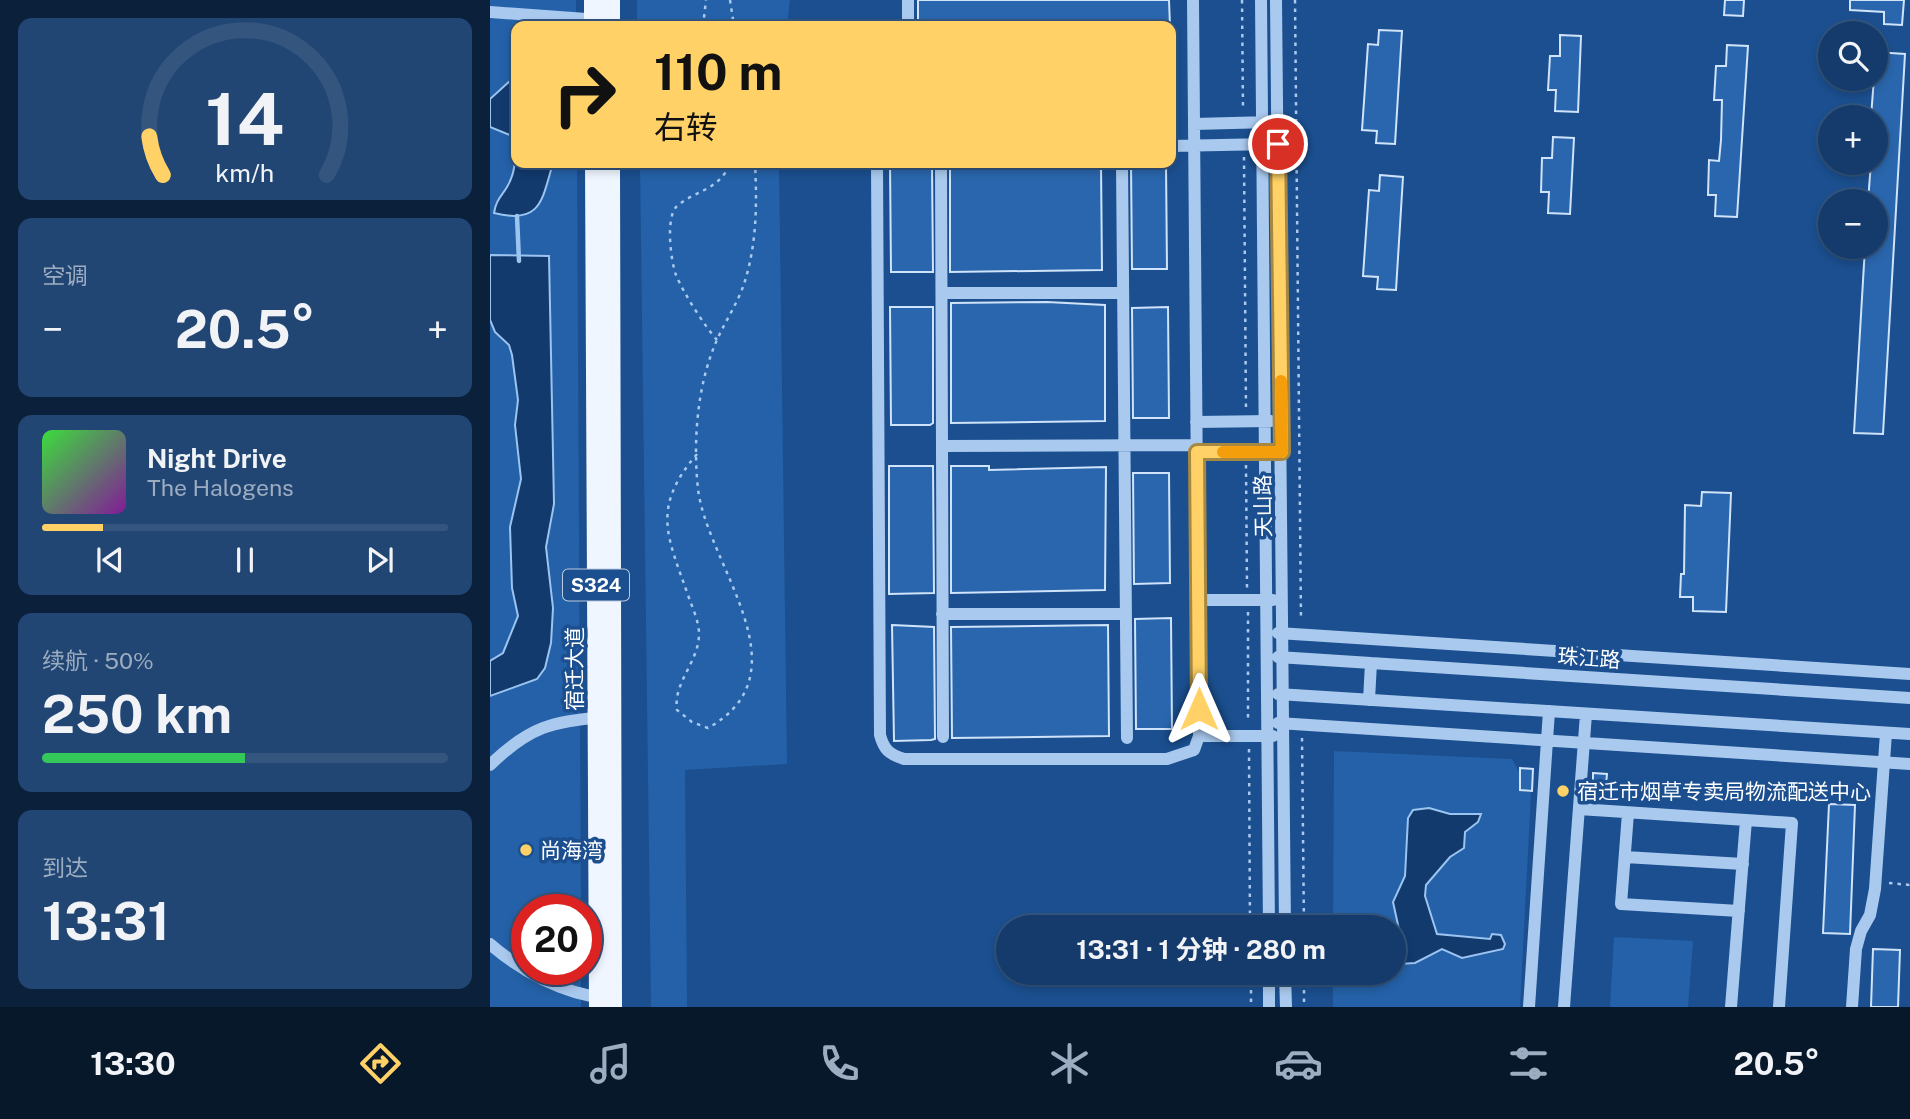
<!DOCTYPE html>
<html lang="zh">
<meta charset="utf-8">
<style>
body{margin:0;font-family:"Public Sans","Noto Sans SC",sans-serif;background:#214673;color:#f1f3f6;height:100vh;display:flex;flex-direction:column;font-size:26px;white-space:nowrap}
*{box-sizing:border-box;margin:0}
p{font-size:23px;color:#9dadc1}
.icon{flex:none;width:38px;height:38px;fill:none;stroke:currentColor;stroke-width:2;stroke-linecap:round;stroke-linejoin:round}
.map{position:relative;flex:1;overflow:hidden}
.side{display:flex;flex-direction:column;gap:18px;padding:18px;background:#0b203b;width:490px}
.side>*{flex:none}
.top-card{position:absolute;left:21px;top:21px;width:665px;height:147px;border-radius:14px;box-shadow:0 4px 10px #0003,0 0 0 2px #33557e;background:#ffd166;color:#111;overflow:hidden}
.fabs{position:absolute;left:1328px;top:21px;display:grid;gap:14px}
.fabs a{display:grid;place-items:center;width:70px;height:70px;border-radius:50%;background:#143b6b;box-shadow:0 4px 10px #0003,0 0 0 2px #33557e;font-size:35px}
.speed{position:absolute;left:21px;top:894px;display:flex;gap:14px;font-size:35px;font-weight:700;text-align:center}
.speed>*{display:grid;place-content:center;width:91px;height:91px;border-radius:50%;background:#143b6b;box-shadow:0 4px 10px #0003,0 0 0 2px #33557e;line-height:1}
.speed .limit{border:10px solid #d22;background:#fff;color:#111}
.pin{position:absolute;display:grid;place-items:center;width:60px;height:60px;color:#fff;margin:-30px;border:4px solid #fff;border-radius:50%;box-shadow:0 2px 7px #0007}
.me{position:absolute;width:77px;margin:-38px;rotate:0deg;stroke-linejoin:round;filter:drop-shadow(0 0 5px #0008)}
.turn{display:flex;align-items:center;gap:24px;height:147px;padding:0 28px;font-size:32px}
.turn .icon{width:91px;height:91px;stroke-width:2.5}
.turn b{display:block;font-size:49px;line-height:60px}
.big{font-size:52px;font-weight:700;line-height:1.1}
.side .widget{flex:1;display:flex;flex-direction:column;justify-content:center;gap:10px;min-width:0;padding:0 24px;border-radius:14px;background:#214673}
.side .dial{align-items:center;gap:0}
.dial svg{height:182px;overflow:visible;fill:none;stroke:#33557e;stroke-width:7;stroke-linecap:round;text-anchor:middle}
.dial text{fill:#f1f3f6;stroke:none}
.song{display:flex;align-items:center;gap:21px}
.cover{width:84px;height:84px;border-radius:10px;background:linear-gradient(135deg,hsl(120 70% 55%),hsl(290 70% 35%))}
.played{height:7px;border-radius:4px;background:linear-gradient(90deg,#ffd166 15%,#33557e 15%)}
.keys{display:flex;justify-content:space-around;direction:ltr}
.heat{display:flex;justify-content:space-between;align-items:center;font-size:38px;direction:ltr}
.charge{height:10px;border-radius:5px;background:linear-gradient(90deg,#34c759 50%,#33557e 0)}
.trip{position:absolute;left:506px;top:915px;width:410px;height:70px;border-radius:35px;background:#143b6b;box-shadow:0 4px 10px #0003,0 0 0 2px #33557e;font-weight:700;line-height:70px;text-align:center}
.tab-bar{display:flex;height:112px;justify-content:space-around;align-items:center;background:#08182b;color:#9dadc1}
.tab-bar .icon{width:49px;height:49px}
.tab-bar .on{color:#ffd166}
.tab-bar b{font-size:32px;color:#f1f3f6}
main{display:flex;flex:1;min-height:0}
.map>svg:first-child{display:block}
.green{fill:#2461a8}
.water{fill:#123a6d;stroke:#9cc4f0;stroke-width:2}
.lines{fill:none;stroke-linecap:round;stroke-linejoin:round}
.stream{stroke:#9cc4f0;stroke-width:4.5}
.building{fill:#2a66ad;stroke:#cfe3fa;stroke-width:2}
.path{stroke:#a9c9ee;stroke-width:2.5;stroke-dasharray:3.5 5;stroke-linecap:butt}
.minor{stroke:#a9c9ee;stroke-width:12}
.major{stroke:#f0f6ff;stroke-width:18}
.route-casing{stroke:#a68842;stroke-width:18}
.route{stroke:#ffd166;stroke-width:12}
.slow{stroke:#f59e0b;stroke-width:12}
.poi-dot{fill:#ffd166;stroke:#1b4f8f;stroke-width:2.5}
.labels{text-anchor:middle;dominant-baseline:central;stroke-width:7;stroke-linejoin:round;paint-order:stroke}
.shield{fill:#1b4f8f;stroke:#bbcadd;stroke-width:2}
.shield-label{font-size:19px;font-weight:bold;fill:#fff}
.street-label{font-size:21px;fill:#fff;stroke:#1b4f8f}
.poi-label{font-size:21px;fill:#fff;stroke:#1b4f8f;text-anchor:start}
</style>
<main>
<section class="side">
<div class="widget dial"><svg viewBox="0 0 100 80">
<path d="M14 69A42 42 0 1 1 86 69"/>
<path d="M14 69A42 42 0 0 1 8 52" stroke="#ffd166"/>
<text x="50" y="56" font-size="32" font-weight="700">14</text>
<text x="50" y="72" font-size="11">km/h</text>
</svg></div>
<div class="widget"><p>空调</p>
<div class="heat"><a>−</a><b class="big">20.5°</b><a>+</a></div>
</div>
<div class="widget">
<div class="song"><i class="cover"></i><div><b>Night Drive</b><p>The Halogens</p></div></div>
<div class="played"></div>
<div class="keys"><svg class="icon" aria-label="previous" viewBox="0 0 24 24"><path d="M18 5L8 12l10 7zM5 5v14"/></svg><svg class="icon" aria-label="pause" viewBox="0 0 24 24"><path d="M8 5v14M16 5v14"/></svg><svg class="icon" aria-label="next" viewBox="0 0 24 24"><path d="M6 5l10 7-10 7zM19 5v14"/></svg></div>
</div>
<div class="widget"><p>续航 · 50%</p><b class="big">250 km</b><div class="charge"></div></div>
<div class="widget"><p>到达</p><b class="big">13:31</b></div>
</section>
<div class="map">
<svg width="1420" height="1007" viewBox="0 0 1420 1007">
<rect width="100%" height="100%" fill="#1b4f8f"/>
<path class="green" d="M0 0H86V26H26V163H87L91 910H37V970H91V1007H0Z
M147 0H300L297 26H147Z
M150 163H289L297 764 195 770 197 1007H161Z
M844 751 1022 759 1041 794 1030 1007H843V973H903V928L843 927Z
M1124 937 1203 941 1198 1007H1120Z"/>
<path class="water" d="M26 53V163H63C52 200 51 225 4 213 6 200 11 197 17 187 27 170 26 154 22 136L0 127V99L22 79V55Z
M0 255 59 256 64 504 56 547 63 608 61 643 55 668 47 679 0 696V661L13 653 28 616 22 588 20 527 31 479 25 425 28 400 22 355 19 345 5 332 0 320Z
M939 808 960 814H991L988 822 975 832 974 848 960 857 936 885 935 896 947 934 1000 939 1002 934 1011 935 1015 944 1013 949 972 958 952 949 925 963 909 964 905 960 910 934 903 902 915 876 918 818 923 810Z"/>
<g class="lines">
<path class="stream" d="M27 216 29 261"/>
</g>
<path class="building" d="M428 0H679L680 26H428Z
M1235 0H1254L1253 16 1234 15Z
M1360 0H1414L1412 25 1394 24V12L1360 10Z
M889 30 912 31 905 144 886 143 887 131 872 130 878 44 888 45Z
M1070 35 1091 36 1088 112 1065 111 1066 90H1058L1060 56H1070Z
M1237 45 1258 46 1247 217 1225 216 1226 195H1218L1219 160 1229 161 1231 140 1232 100H1224L1226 66H1236Z
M1386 52 1415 54 1393 434 1364 433 1375 247H1386V201H1378L1381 163H1386V117H1381Z
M1063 137 1084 138 1080 214 1058 213 1059 192H1051L1052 158H1062Z
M400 163H442L443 272H401Z
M460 163H611L612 270 460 272Z
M641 163H676L677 269H642Z
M890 175 913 177 906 290 887 289 888 277 873 276 879 190 889 191Z
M557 302 615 305V421L461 423V303Z
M400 307H443V423L440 425H401Z
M678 307 679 418H643L642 308Z
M399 466H443L444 593 399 594Z
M461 466H499V470L616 467 615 590 461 593Z
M643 473H679L680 583 644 584Z
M1212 492 1241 493 1236 612 1203 611V597H1190L1191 574H1194L1195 505 1211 506Z
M681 618 682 729H646L645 619Z
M402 625 444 627 445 739 441 740 404 741Z
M618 625 619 736 462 738 461 627Z
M1030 768 1043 769 1042 791 1030 790Z
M1103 773 1117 774 1115 796 1103 795Z
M1339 804 1365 805 1360 934 1333 933Z
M1383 949 1410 950 1408 1007H1381Z"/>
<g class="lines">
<path class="path" d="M240 0 244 26
M752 0 753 109
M805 0 811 620
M213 26 216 0
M754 157 756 410
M227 340C214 325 194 294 186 275 181 262 175 217 187 206 207 189 227 192 241 163
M207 454C160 509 178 537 199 598 203 609 209 622 209 634 209 662 183 682 187 710L202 722 218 728C318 672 217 565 208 489 203 443 207 389 224 347 232 326 247 305 254 284 267 244 267 204 265 163
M756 465 757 588
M758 612V721
M812 738 814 928
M759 749 760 928
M1399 883 1420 885
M761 973V1007
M814 973V1007"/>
<path class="minor" d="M418 0V26
M703 0 709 736H783
M771 0 779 928
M786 0 795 928
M0 12 110 20
M704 124 780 122
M681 146 781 144
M387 163 390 735C394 750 399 754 414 759H677L704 750 709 736
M451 163 453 737
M632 163 637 738
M452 293H633
M706 422 781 421
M452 446 707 445
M707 452H783
M708 600H783
M452 614H636
M788 633 1420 674
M788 657 1420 698
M788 694 1420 734
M879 700 881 663
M788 723 1420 764
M0 765C39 727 62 721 115 717
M1089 809 1302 823 1289 1007
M1138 813 1131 904 1249 911
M1135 857 1253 864
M0 944C31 971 73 994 115 998
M779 973V1007
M795 973 796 1007
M1039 1007 1059 711
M1074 1007 1096 714
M1241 1007 1256 820
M1362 1007 1366 949 1371 931 1380 915 1385 889 1396 733"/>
<path class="major" d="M103 0V26
M121 26V0
M104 163 108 1007
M121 163 123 1007"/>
</g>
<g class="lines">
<defs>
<path id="route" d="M709 709 707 452H792L788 144"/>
</defs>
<use href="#route" class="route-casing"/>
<use href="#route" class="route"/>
<path class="slow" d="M733 452H792L791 381"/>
</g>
<g class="poi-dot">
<circle cx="1073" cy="791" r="7"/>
<circle cx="36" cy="850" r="7"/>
</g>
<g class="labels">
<rect class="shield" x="73" y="569.5" width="66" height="31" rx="5"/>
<g class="shield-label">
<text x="106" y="585">S324</text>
</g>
<g class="street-label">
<text transform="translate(773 506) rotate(-91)">天山路</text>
<text transform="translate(1099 658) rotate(4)">珠江路</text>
<text transform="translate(84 669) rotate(-90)">宿迁大道</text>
</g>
<g class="poi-label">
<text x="1087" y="791">宿迁市烟草专卖局物流配送中心</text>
<text x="50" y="850">尚海湾</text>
</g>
</g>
</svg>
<div class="fabs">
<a><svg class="icon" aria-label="search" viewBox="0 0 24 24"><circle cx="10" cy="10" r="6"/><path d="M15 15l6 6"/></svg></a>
<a>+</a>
<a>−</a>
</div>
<div class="speed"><div class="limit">20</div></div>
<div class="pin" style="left:788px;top:144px;background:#d93025"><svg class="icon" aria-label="arrive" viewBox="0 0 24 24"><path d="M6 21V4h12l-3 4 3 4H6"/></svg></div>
<svg class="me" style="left:709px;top:709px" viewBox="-20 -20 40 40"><path d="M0-17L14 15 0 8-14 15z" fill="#ffd166" stroke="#fff" stroke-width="4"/></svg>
<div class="trip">13:31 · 1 分钟 · 280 m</div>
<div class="top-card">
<div class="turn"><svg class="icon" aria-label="right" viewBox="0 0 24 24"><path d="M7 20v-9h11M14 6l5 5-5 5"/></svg><div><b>110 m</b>右转</div></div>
</div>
</div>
</main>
<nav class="tab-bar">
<b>13:30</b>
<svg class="icon on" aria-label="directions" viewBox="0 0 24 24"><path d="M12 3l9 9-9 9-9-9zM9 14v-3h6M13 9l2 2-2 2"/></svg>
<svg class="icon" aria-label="music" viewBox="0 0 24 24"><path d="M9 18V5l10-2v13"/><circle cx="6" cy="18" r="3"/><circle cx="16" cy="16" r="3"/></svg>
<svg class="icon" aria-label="phone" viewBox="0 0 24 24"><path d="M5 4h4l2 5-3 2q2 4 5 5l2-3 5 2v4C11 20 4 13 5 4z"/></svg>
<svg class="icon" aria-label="climate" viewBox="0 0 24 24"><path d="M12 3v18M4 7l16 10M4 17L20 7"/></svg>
<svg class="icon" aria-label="car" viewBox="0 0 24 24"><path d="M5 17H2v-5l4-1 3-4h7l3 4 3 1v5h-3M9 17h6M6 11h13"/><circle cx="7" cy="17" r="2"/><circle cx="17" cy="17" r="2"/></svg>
<svg class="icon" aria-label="filters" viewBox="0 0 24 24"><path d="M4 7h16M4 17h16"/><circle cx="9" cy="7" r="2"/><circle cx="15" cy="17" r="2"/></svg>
<b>20.5°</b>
</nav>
